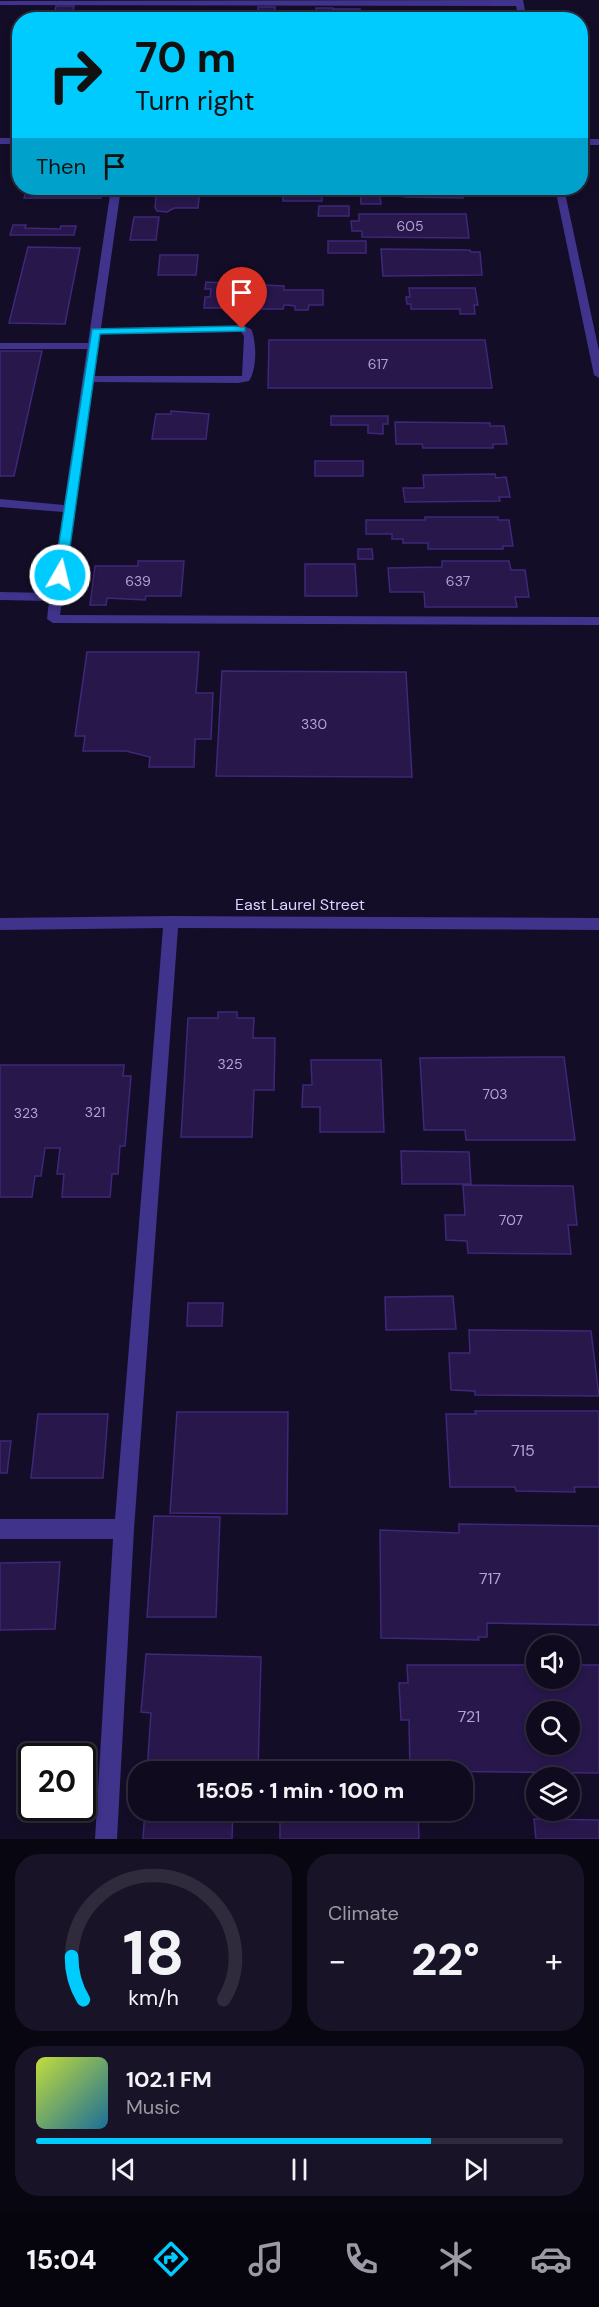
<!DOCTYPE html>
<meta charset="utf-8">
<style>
body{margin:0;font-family:"DM Sans",sans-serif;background:#181327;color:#f1f3f6;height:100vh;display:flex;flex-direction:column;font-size:22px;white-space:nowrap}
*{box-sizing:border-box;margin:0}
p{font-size:20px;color:#9b9aa4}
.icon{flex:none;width:33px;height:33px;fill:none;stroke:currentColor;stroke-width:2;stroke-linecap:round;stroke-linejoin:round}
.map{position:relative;height:1839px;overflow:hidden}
.panel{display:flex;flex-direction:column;gap:15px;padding:15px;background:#080610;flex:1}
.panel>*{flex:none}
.hud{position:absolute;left:12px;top:12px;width:576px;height:183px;border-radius:24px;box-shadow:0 3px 9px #0003,0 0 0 2px #2f2b3c;background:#00cbff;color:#111;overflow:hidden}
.fabs{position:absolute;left:526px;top:1635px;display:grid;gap:12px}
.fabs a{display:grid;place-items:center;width:54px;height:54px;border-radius:50%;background:#0f0a1e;box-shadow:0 3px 9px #0003,0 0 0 2px #2f2b3c;font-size:30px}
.speed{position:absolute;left:18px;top:1743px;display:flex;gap:12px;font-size:30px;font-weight:700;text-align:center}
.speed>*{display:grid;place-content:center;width:78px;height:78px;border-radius:50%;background:#0f0a1e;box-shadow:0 3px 9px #0003,0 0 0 2px #2f2b3c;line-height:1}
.speed .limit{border:3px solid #111;border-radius:9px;background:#fff;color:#111}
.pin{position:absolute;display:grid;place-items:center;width:51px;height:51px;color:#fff;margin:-62px -26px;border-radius:50% 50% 50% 0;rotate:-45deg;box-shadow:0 0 6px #0007}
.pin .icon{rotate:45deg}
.me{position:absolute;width:66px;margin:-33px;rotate:8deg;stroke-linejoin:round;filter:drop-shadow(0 0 4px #0008)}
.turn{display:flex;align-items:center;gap:21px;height:126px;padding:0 24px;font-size:27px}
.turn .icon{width:78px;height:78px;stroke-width:2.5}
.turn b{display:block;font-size:42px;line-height:51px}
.then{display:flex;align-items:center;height:57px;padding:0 24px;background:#0003;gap:12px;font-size:22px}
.big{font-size:45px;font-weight:800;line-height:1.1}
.panel .card{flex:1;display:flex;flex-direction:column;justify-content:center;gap:9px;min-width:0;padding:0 21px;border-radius:24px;background:#181327}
.panel .dial{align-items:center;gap:0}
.dial svg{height:156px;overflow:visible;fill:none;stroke:#2f2b3c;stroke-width:7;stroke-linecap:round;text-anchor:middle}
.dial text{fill:#f1f3f6;stroke:none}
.song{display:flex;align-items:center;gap:18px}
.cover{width:72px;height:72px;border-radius:9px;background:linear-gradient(135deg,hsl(70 70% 55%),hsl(200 70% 35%))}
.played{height:6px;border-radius:3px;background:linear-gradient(90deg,#00cbff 75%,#2f2b3c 75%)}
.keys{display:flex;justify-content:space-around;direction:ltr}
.heat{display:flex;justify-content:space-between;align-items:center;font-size:33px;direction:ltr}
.panel .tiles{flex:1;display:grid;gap:15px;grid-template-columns:1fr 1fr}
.card:last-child{grid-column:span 2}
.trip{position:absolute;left:128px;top:1761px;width:345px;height:60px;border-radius:24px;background:#0f0a1e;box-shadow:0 3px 9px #0003,0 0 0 2px #2f2b3c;font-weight:800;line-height:60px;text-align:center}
.dock{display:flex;height:96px;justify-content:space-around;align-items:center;background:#06040c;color:#9b9aa4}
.dock .icon{width:42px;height:42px}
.dock .selected{color:#00cbff}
.dock b{font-size:27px;color:#f1f3f6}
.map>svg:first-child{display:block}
.building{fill:#27174b;stroke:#3f2779;stroke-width:1.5;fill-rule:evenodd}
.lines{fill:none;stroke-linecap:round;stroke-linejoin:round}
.minor{fill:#3f338b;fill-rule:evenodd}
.route{fill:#00cbff;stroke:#0084a6;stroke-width:1.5}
.labels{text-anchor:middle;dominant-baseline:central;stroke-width:6;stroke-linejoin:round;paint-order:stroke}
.number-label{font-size:14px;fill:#b0a5d2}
.street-label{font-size:16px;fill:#ddd4ff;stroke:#140d28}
.near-number-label{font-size:16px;fill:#b0a5d2}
</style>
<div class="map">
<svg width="599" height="1839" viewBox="0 0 599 1839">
<rect width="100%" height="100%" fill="#140d28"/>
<path class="building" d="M56 6H74L72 16H54Z
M258 7H275V12H258Z
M316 8H333V18H316Z
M334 9H360V20H335Z
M433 14V20H383V15Z
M27 188H103L101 198H24Z
M157 188H200L198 208H174L167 212 157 211 155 207Z
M228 188H260L259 193 227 192Z
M284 188H324V193H322V201H283Z
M401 188H469L470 196H462L463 198 404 197Z
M360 190H379L381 204H361Z
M319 206H349V216H318Z
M359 214H466L469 238 362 237V231H352L351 221H359Z
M134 217H159L156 240H130Z
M13 225H26L25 228 60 229 61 226H76L74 235H10Z
M328 241H366V253H328Z
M28 247 80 248 65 324 9 323Z
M381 249 470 250 471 252H480L482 275 383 276Z
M160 255H198L196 275H158Z
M206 282 284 286V290H323V305H309L308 310H295V306L288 305H284L283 309H251L252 305H243L242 308H204L205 297H210L211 289H205Z
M409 288H475L478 305H474L475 314H460V309H411V304H407L406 297H410Z
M269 340H485L492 388H268Z
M0 351H42L14 476H0Z
M171 411 209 414 206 439H152L156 414H171Z
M331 416H388V424H383V434L368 433V425H331Z
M395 422 490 423V426H504L507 444H493V448H423L422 444H396Z
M315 461H363V476H315Z
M495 474 496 478 506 477 510 497H499L500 501 405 502 403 488H424L423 475Z
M425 517H498V520H509L513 546H503V549H428V543H403V539H392V534H366V520H425Z
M358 549H372L373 559H358Z
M138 561H184L181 596H146L145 600 107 598 106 605H90L95 566H138Z
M442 561H509L511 570H525L529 597H515L517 607H425L424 592H390L388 568 442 567Z
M305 564H355L357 596H305Z
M87 652H199L196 693H213L211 739H195L194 767H149L150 757 126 751H83L85 736H75Z
M222 671 406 672 412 777 216 776Z
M218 1012H237V1018H254L253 1038H275L274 1090H254L252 1137H181L188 1018H218Z
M538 1057H564L575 1140H466L465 1130H424L420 1058Z
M311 1060H381L384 1132H320V1107H302L303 1085H312Z
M0 1065H124L123 1076H131L125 1146H120L118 1174H112L110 1197H62L64 1174H57L60 1148H45L41 1176H35L32 1197H0Z
M401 1151 469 1152 471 1184H402Z
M463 1185 573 1186 577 1225H568L571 1254 468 1253 467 1241 446 1240 445 1215H465Z
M453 1296 456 1329 386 1330 385 1297Z
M188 1303H223L222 1326H187Z
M469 1330 591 1331 599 1396 475 1395V1391L451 1390 449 1353H470Z
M475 1411H599V1487H574L575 1492 516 1491 515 1487H450L446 1414H476Z
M177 1412H288L287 1514 170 1513Z
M38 1414H108L103 1478H31Z
M0 1441H11L7 1473H0Z
M154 1516 220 1517 216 1617H147Z
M459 1524 599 1526V1625L487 1623V1637H478L479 1640 381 1638 380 1530 459 1533Z
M60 1562 55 1629 0 1630V1563Z
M146 1654 261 1657 258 1772H147L151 1713 141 1712Z
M407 1665H537V1678H570V1665H599V1773L410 1771 409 1720H401L399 1683H408ZM537 1712H570V1744H537Z
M145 1810H233L232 1839H143Z
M280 1810H418L419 1839H280Z
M534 1819 599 1820V1839H536Z"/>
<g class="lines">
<path class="minor" d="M515 0H523L527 20H519L516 6 0 5V1Z
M0 138H20V144H0Z
M580 139H599V145H580Z
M111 188H121L101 328 246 327 251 329C257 341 257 370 249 381L238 383 93 382 60 615 599 617V625L53 623 47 619 49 601 0 600V592L51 593 63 512 0 507V499L64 505 87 349H0V343H88ZM241 332 244 336 242 376H94L100 334Z
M555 188H564L599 351V378L594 375Z
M171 916 599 918V930L178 928 134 1529 117 1839H95L113 1539H0V1519H115L163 928 0 930V918Z"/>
</g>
<path class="route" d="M242 326 245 327V331L100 334 66 575 64 577H56L54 575 92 329Z"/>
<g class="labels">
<g class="number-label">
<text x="410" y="226">605</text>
<text x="378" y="364">617</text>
<text x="138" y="581">639</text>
<text x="458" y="581">637</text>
<text x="314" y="724">330</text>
<text x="230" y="1064">325</text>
<text x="495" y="1094">703</text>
<text x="95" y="1112">321</text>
<text x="26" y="1113">323</text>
<text x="511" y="1220">707</text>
</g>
<g class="street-label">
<text x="300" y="904">East Laurel Street</text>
</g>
<g class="near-number-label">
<text x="523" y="1450">715</text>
<text x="490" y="1578">717</text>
<text x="469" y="1716">721</text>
</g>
</g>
</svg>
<div class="fabs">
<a><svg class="icon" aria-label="sound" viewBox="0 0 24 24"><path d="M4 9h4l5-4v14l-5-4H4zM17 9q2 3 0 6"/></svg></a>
<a><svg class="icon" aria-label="search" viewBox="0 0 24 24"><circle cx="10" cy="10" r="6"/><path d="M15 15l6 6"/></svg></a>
<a><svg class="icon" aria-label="layers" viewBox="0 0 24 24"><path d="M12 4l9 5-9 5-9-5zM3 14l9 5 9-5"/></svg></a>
</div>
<div class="speed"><div class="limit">20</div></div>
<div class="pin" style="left:242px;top:329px;background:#d93025"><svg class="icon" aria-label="arrive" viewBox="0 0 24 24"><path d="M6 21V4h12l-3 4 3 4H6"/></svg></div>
<svg class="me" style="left:60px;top:575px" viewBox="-20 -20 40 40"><circle r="17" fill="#00cbff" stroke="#fff" stroke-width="3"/><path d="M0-11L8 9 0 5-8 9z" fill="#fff"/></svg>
<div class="trip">15:05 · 1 min · 100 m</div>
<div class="hud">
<div class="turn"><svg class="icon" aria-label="right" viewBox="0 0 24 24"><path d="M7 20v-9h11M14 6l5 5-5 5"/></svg><div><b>70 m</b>Turn right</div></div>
<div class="then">Then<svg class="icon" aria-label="arrive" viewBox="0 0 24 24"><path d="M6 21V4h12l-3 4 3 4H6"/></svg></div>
</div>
</div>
<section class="panel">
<div class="tiles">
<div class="card dial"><svg viewBox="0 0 100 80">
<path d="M14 69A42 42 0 1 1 86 69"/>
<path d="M14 69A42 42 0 0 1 8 47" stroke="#00cbff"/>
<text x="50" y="56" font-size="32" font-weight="700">18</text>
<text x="50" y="72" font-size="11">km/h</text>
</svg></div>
<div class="card"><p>Climate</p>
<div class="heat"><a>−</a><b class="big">22°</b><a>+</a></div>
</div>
<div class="card">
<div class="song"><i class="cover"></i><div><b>102.1 FM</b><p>Music</p></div></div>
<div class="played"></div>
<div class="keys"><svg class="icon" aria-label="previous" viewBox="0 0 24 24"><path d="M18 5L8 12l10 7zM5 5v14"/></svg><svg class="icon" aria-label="pause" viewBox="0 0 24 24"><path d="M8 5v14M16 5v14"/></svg><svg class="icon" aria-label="next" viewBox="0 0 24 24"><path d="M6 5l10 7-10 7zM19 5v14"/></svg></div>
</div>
</div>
</section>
<nav class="dock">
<b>15:04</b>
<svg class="icon selected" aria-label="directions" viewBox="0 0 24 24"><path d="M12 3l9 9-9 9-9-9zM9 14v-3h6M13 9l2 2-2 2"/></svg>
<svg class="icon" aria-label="music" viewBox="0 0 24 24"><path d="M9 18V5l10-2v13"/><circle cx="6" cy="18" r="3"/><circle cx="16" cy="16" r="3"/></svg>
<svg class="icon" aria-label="phone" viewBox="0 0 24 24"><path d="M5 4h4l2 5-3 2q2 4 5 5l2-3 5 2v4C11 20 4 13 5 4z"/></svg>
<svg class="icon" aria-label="climate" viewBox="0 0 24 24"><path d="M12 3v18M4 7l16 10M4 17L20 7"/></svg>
<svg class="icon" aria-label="car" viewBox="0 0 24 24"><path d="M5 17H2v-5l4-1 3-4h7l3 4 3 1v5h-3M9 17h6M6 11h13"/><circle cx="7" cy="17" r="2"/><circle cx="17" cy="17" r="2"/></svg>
</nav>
